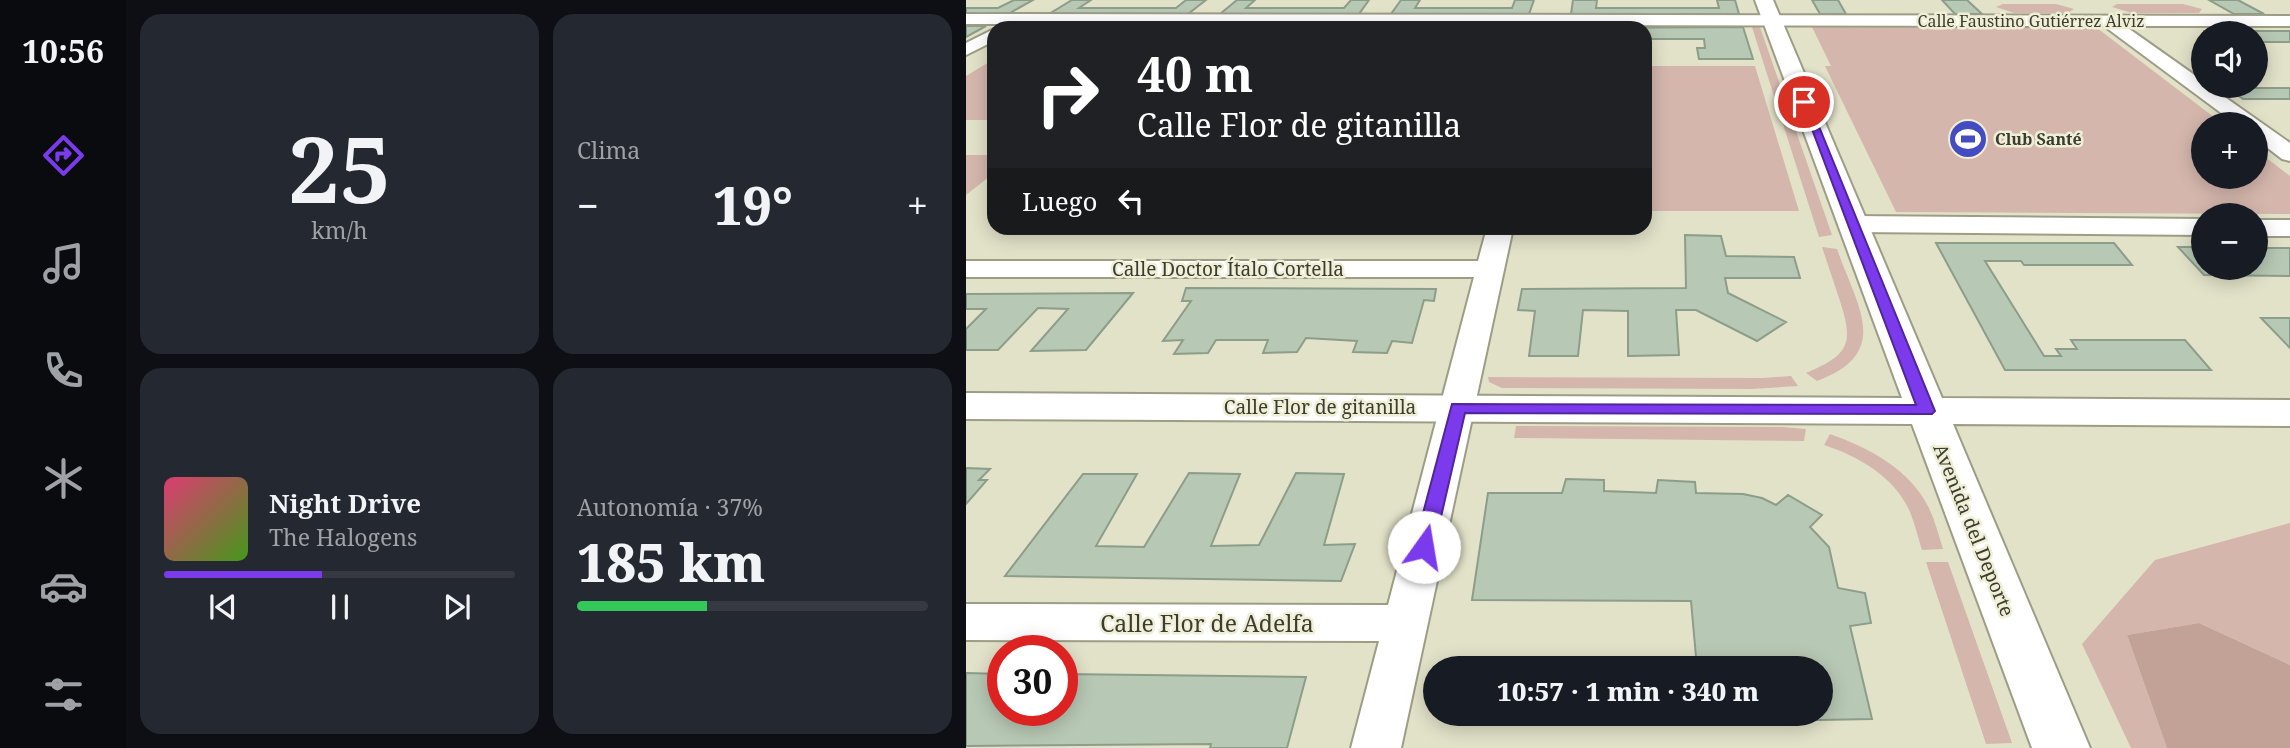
<!DOCTYPE html>
<html lang="es">
<meta charset="utf-8">
<style>
body{margin:0;font-family:"Noto Serif",serif;background:#242831;color:#f1f3f6;height:100vh;display:flex;flex-direction:column;font-size:26px;white-space:nowrap}
*{box-sizing:border-box;margin:0}
p{font-size:23px;color:#9ea1a6}
.icon{flex:none;width:38px;height:38px;fill:none;stroke:currentColor;stroke-width:2;stroke-linecap:round;stroke-linejoin:round}
.map{position:relative;flex:1;overflow:hidden}
.panel{display:flex;flex-direction:column;gap:14px;padding:14px;background:#0d0f14;width:840px}
.panel>*{flex:none}
.hud{position:absolute;left:21px;top:21px;width:665px;height:214px;border-radius:21px;box-shadow:0 4px 18px #0003;background:#202124;color:#fff;overflow:hidden}
.fabs{position:absolute;left:1225px;top:21px;display:grid;gap:14px}
.fabs a{display:grid;place-items:center;width:77px;height:77px;border-radius:50%;background:#171b24;box-shadow:0 4px 18px #0003;font-size:35px}
.speed{position:absolute;left:21px;top:635px;display:flex;gap:14px;font-size:35px;font-weight:700;text-align:center}
.speed>*{display:grid;place-content:center;width:91px;height:91px;border-radius:50%;background:#171b24;box-shadow:0 4px 18px #0003;line-height:1}
.speed .limit{border:10px solid #d22;background:#fff;color:#111}
.pin{position:absolute;display:grid;place-items:center;width:60px;height:60px;color:#fff;margin:-30px;border:4px solid #fff;border-radius:50%;box-shadow:0 2px 7px #0007}
.me{position:absolute;width:77px;margin:-38px;rotate:13deg;stroke-linejoin:round;filter:drop-shadow(0 0 5px #0008)}
.turn{display:flex;align-items:center;gap:24px;height:147px;padding:0 35px;font-size:32px}
.turn .icon{width:91px;height:91px;stroke-width:2.5}
.turn b{display:block;font-size:49px;line-height:60px}
.then{display:flex;align-items:center;height:66px;padding:0 35px;background:#0003;gap:14px;font-size:26px}
.big{font-size:52px;font-weight:800;line-height:1.1}
.panel .card{flex:1;display:flex;flex-direction:column;justify-content:center;gap:10px;min-width:0;padding:0 24px;border-radius:21px;background:#242831}
.panel .dial{align-items:center;gap:0}
.dial b{font-size:91px;line-height:1}
.song{display:flex;align-items:center;gap:21px}
.cover{width:84px;height:84px;border-radius:10px;background:linear-gradient(135deg,hsl(340 70% 55%),hsl(100 70% 35%))}
.played{height:7px;border-radius:4px;background:linear-gradient(90deg,#7c3aed 45%,#363941 45%)}
.keys{display:flex;justify-content:space-around;direction:ltr}
.heat{display:flex;justify-content:space-between;align-items:center;font-size:38px;direction:ltr}
.charge{height:10px;border-radius:5px;background:linear-gradient(90deg,#34c759 37%,#363941 0)}
.panel .tiles{flex:1;display:grid;gap:14px;grid-template-columns:repeat(2,1fr)}
.trip{position:absolute;left:457px;top:656px;width:410px;height:70px;border-radius:35px;background:#171b24;box-shadow:0 4px 18px #0003;font-weight:800;line-height:70px;text-align:center}
main{display:flex;flex:1;min-height:0}
.dock{display:flex;flex-direction:column;width:126px;justify-content:space-around;align-items:center;background:#090b0e;color:#9ea1a6}
.dock .icon{width:49px;height:49px}
.dock .on{color:#7c3aed}
.dock b{font-size:32px;color:#f1f3f6}
.map>svg:first-child{display:block}
.green{fill:#d4b6ac}
.forest{fill:#c2a297}
.building{fill:#b7c8b4;stroke:#8c9d89;stroke-width:2}
.lines{fill:none;stroke-linecap:round;stroke-linejoin:round}
.street-casing{stroke:#9d9d86;stroke-width:4}
.secondary-casing{stroke:#9d9d86;stroke-width:4}
.street{fill:#fff;fill-rule:evenodd}
.secondary{fill:#fff;fill-rule:evenodd}
.route{fill:#7c3aed;stroke:#51269a;stroke-width:2}
.labels{text-anchor:middle;dominant-baseline:central;stroke-width:5;stroke-linejoin:round;paint-order:stroke}
.far-street-label{font-size:16px;fill:#3c3c32;stroke:#efefd6}
.far-poi-label{font-size:16px;font-weight:bold;fill:#3c3c32;stroke:#efefd6;text-anchor:start}
.street-label{font-size:19px;fill:#3c3c32;stroke:#efefd6}
.near-street-label{font-size:23px;fill:#3c3c32;stroke:#efefd6}
</style>
<main>
<nav class="dock">
<b>10:56</b>
<svg class="icon on" aria-label="directions" viewBox="0 0 24 24"><path d="M12 3l9 9-9 9-9-9zM9 14v-3h6M13 9l2 2-2 2"/></svg>
<svg class="icon" aria-label="music" viewBox="0 0 24 24"><path d="M9 18V5l10-2v13"/><circle cx="6" cy="18" r="3"/><circle cx="16" cy="16" r="3"/></svg>
<svg class="icon" aria-label="phone" viewBox="0 0 24 24"><path d="M5 4h4l2 5-3 2q2 4 5 5l2-3 5 2v4C11 20 4 13 5 4z"/></svg>
<svg class="icon" aria-label="climate" viewBox="0 0 24 24"><path d="M12 3v18M4 7l16 10M4 17L20 7"/></svg>
<svg class="icon" aria-label="car" viewBox="0 0 24 24"><path d="M5 17H2v-5l4-1 3-4h7l3 4 3 1v5h-3M9 17h6M6 11h13"/><circle cx="7" cy="17" r="2"/><circle cx="17" cy="17" r="2"/></svg>
<svg class="icon" aria-label="filters" viewBox="0 0 24 24"><path d="M4 7h16M4 17h16"/><circle cx="9" cy="7" r="2"/><circle cx="15" cy="17" r="2"/></svg>
</nav>
<section class="panel">
<div class="tiles">
<div class="card dial"><b>25</b><p>km/h</p></div>
<div class="card"><p>Clima</p>
<div class="heat"><a>−</a><b class="big">19°</b><a>+</a></div>
</div>
<div class="card">
<div class="song"><i class="cover"></i><div><b>Night Drive</b><p>The Halogens</p></div></div>
<div class="played"></div>
<div class="keys"><svg class="icon" aria-label="previous" viewBox="0 0 24 24"><path d="M18 5L8 12l10 7zM5 5v14"/></svg><svg class="icon" aria-label="pause" viewBox="0 0 24 24"><path d="M8 5v14M16 5v14"/></svg><svg class="icon" aria-label="next" viewBox="0 0 24 24"><path d="M6 5l10 7-10 7zM19 5v14"/></svg></div>
</div>
<div class="card"><p>Autonomía · 37%</p><b class="big">185 km</b><div class="charge"></div></div>
</div>
</section>
<div class="map">
<svg width="1324" height="748" viewBox="0 0 1324 748">
<rect width="100%" height="100%" fill="#e2e2c9"/>
<path class="green" d="M1037 4H1090L1108 9 1102 13H1048L1030 7Z
M1151 4H1217L1236 9 1233 13H1166L1146 7Z
M785 24 794 27 866 235 853 237Z
M846 27 1131 28 1257 124H1237V177H1290V150L1324 176V214L930 212 859 66H865Z
M28 59V120H0V76Z
M679 66H789L833 211H679Z
M0 155H28V173L0 195Z
M856 247 871 249C891 306 927 353 851 381L840 373C883 355 888 344 874 301 868 283 862 265 856 247Z
M825 376 832 386 786 389 536 388 523 382 522 377 797 378Z
M550 426 816 427 840 429 838 441 548 438Z
M864 434C903 448 944 469 963 508 969 521 973 536 977 549L956 550C952 538 949 524 944 512 929 477 892 456 858 445Z
M1324 523V665L1233 623 1161 635 1201 748H1165L1116 644 1189 560Z
M960 562H982L1046 743 1020 744Z"/>
<path class="forest" d="M1233 623 1324 665V748H1201L1161 635Z"/>
<path class="building" d="M48 0H67L42 14H0V8H32Z
M106 0H125L113 8H210L220 0H240L222 14H83Z
M271 0H289L280 8H378L385 0H403L393 14H254Z
M435 0H454L449 8H546L549 0H568L563 14H425Z
M607 0H631L630 8H753L751 0H769L773 14H605Z
M846 0H872L880 14H854Z
M976 0H1001L1016 14H989Z
M1243 0H1272L1298 14H1268Z
M0 26H20L0 37Z
M777 27 787 59H733L731 48H739L738 39H679V28H613Z
M1237 31H1324V42H1290V33Z
M1262 88H1324V99H1277Z
M174 228H250L247 232H170Z
M379 228H468L466 233H376Z
M719 235 755 236 760 256 828 257 834 278H759L762 293 820 322 791 341 730 310H710L713 355 662 356V311L617 310 612 356H563L569 311 552 310 556 289 720 288Z
M970 243H1148L1166 265H1058L1055 261H1019L1078 356H1095L1090 349H1111L1105 340H1219L1245 370H1039Z
M1212 247H1237V268H1290V248H1324V276L1238 275Z
M220 288 470 289 468 301 458 300 446 343 426 341 421 353 387 352 391 341 340 338 331 352 297 353 302 340H250L242 353 208 354 217 340 197 341 225 301H216Z
M167 293 120 350 65 351 102 309 72 308 32 350H0V329L20 309H0V294Z
M1295 318H1324V348Z
M0 468 24 469 13 480H21L0 504Z
M223 473 274 474 245 546 293 545 330 473 378 474 358 545 389 544 375 581 39 576 117 474H171L130 546 178 547Z
M600 479 638 480V491L690 493 692 480 729 482 730 493 777 494 796 498 810 505 822 495 856 515 844 527 863 547 872 588 899 593 905 623 884 626 906 719 736 722 735 714H854V668H731L725 601 506 600 522 493H596Z
M0 673 37 674V710H96V674L340 677 321 748H244L245 744 0 746Z"/>
<g class="lines">
<defs>
<path id="street" d="M0 14 1324 16V26H1159L1237 81V86H1243L1324 143V161L1316 159 1290 139V124H1270L1138 26 0 24Z
M28 29V41L0 55V43Z
M887 216 1237 219V235L887 232 878 230 874 224 878 218Z
M1290 220H1324V236H1290Z
M521 228H547L435 748H385L413 641 0 640V604L422 605 508 277H0V261H512Z"/>
<path id="secondary" d="M789 0H807L976 398 1324 400V426L987 424 1124 748H1066L946 424 0 419V393L936 398Z"/>
</defs>
<use href="#street" class="street-casing"/>
<use href="#secondary" class="secondary-casing"/>
<use href="#street" class="street"/>
<use href="#secondary" class="secondary"/>
</g>
<path class="route" d="M835 100 843 102 969 411 966 414 499 413 468 547 465 552 458 554 451 552 448 547 486 404 950 405Z"/>
<defs>
<symbol id="stadium-disc" viewBox="-11 -11 22 22"><circle r="9.5" fill="#434cc1" stroke="#efefd6"/><path d="M0-5a6.5 5 0 1 0 0 10a6.5 5 0 1 0 0-10ZM-3.5-1.8h7v3.6h-7Z" fill="#fff"/></symbol>
</defs>
<g fill-rule="evenodd">
<use href="#stadium-disc" x="980" y="117" width="44" height="44"/>
</g>
<g class="labels">
<g class="far-street-label">
<text x="1065" y="21">Calle Faustino Gutiérrez Alviz</text>
</g>
<g class="far-poi-label">
<text x="1029" y="139">Club Santé</text>
</g>
<g class="street-label">
<text x="262" y="269">Calle Doctor Ítalo Cortella</text>
<text x="354" y="407">Calle Flor de gitanilla</text>
<text transform="translate(1008 530) rotate(68)">Avenida del Deporte</text>
</g>
<g class="near-street-label">
<text x="241" y="623">Calle Flor de Adelfa</text>
</g>
</g>
</svg>
<div class="fabs">
<a><svg class="icon" aria-label="sound" viewBox="0 0 24 24"><path d="M4 9h4l5-4v14l-5-4H4zM17 9q2 3 0 6"/></svg></a>
<a>+</a>
<a>−</a>
</div>
<div class="speed"><div class="limit">30</div></div>
<div class="pin" style="left:838px;top:102px;background:#d93025"><svg class="icon" aria-label="arrive" viewBox="0 0 24 24"><path d="M6 21V4h12l-3 4 3 4H6"/></svg></div>
<svg class="me" style="left:458px;top:547px" viewBox="-20 -20 40 40"><circle r="19" fill="#fff"/><path d="M0-13L10 11 0 6-10 11z" fill="#7c3aed"/></svg>
<div class="trip">10:57 · 1 min · 340 m</div>
<div class="hud">
<div class="turn"><svg class="icon" aria-label="right" viewBox="0 0 24 24"><path d="M7 20v-9h11M14 6l5 5-5 5"/></svg><div><b>40 m</b>Calle Flor de gitanilla</div></div>
<div class="then">Luego<svg class="icon" aria-label="left" viewBox="0 0 24 24"><path d="M17 20v-9H6M10 6l-5 5 5 5"/></svg></div>
</div>
</div>
</main>
